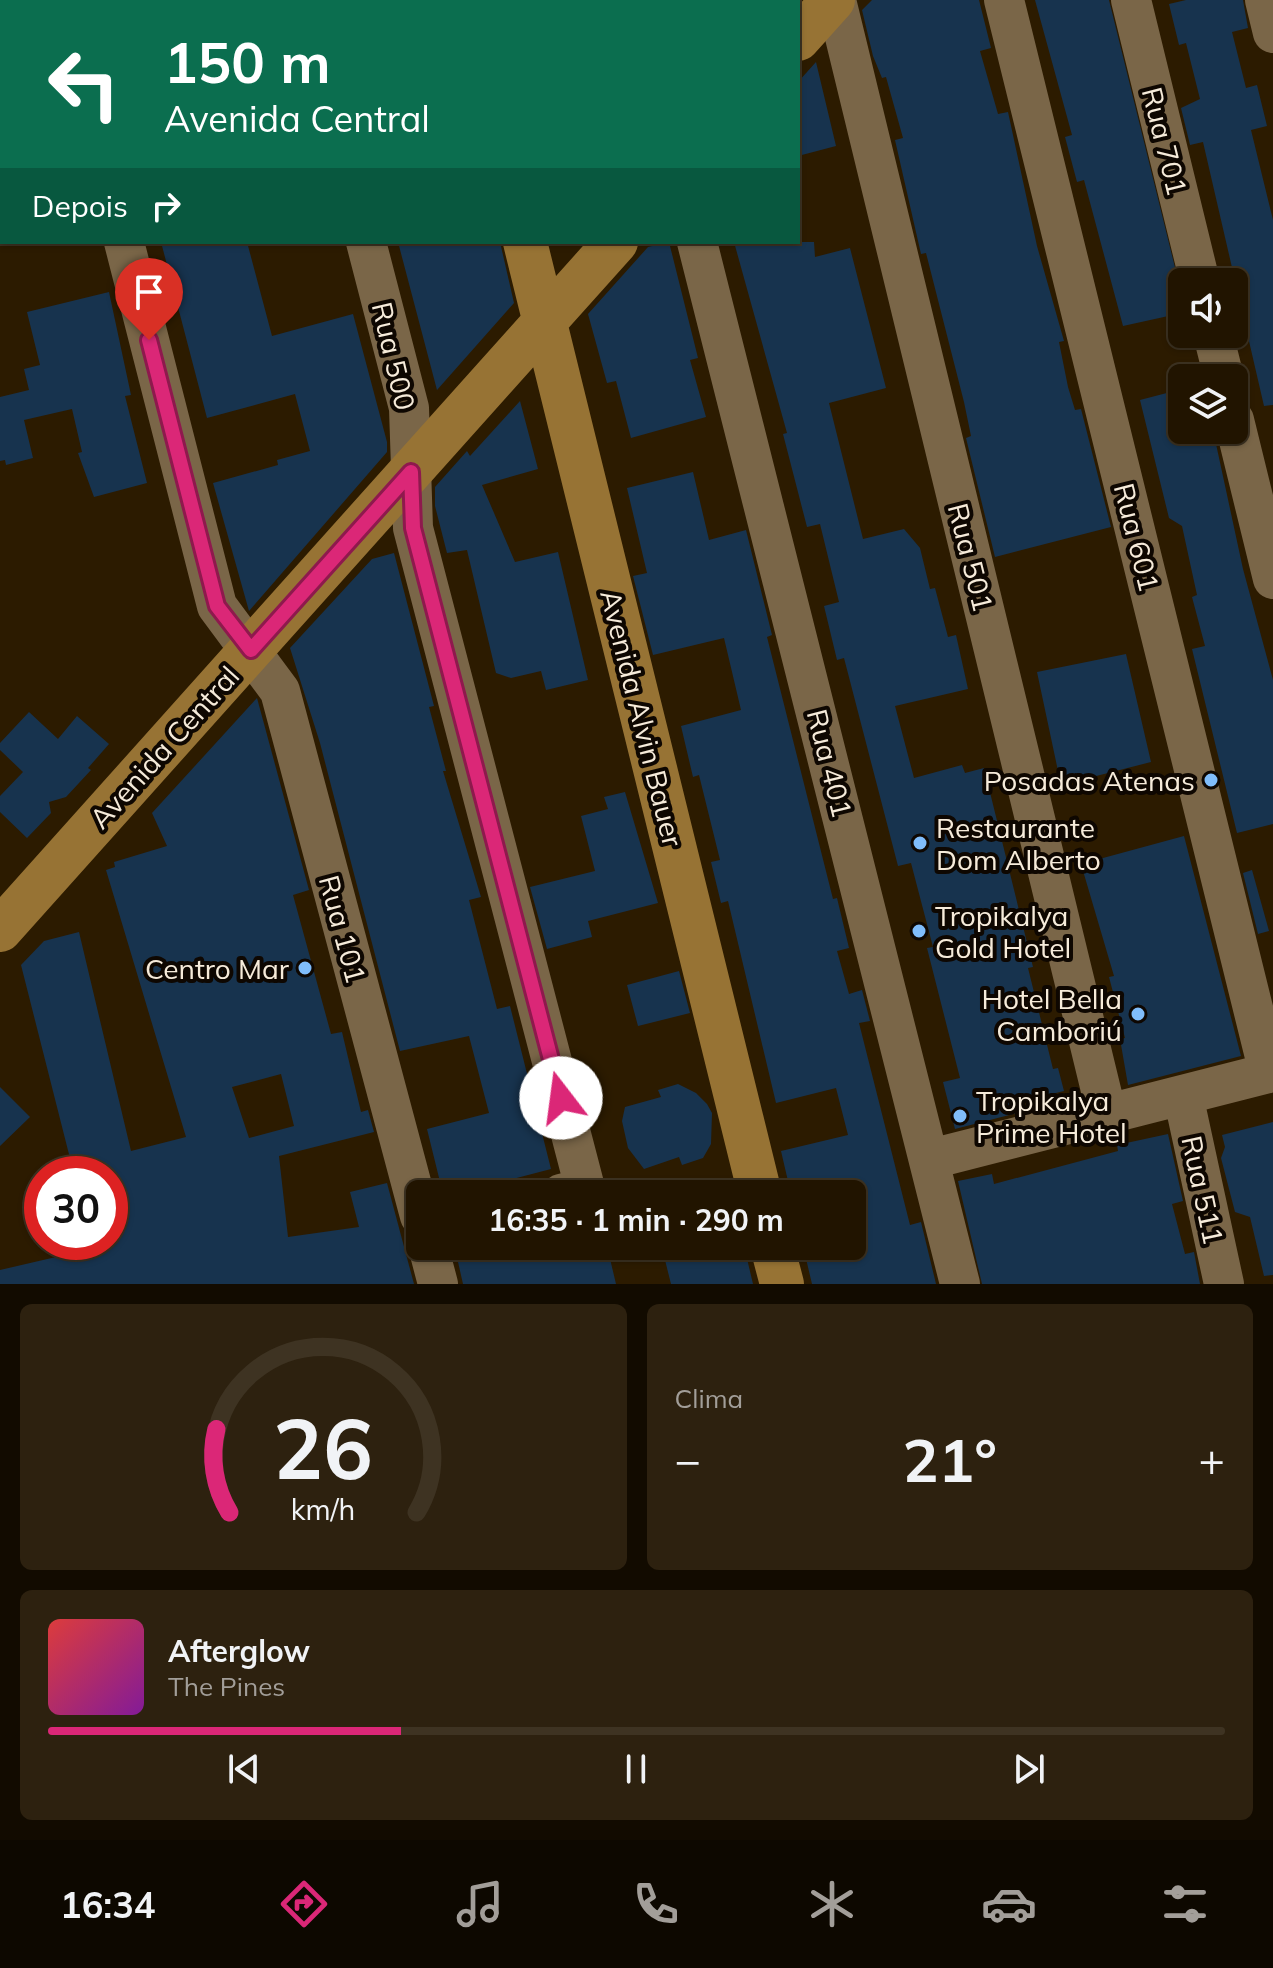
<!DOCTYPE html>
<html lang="pt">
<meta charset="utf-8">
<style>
body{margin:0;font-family:Mulish,sans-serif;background:#2d210f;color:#f1f3f6;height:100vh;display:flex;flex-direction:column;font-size:30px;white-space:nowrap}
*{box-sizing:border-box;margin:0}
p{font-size:26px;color:#a29e99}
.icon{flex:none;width:44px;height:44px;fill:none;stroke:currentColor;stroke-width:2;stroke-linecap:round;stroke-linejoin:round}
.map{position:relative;height:1284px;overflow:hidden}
.panel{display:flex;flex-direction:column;gap:20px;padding:20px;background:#120b00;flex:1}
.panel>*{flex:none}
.banner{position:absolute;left:0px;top:0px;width:800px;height:244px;box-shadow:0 2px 6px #0004,0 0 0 2px #3e3322;background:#0b6e4f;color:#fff;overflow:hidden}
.fabs{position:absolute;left:1168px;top:268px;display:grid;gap:16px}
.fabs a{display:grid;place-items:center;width:80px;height:80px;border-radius:12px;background:#211400;box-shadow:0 2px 6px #0004,0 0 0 2px #3e3322;font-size:40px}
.speed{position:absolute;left:24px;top:1156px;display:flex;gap:16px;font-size:40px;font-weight:700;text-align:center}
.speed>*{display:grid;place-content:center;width:104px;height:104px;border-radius:50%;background:#211400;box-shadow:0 2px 6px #0004,0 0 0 2px #3e3322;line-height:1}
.speed .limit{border:12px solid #d22;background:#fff;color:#111}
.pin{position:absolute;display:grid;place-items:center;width:68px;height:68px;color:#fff;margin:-82px -34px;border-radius:50% 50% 50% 0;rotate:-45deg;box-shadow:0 0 8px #0007}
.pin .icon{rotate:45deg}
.me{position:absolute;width:88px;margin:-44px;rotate:345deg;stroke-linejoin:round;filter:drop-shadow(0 0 6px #0008)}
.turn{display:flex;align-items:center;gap:28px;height:168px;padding:0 32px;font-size:36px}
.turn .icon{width:104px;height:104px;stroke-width:2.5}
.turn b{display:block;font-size:56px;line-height:68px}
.then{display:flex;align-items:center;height:76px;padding:0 32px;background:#0003;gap:16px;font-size:30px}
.big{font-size:60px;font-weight:700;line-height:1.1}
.panel .tile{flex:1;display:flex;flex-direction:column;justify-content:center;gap:12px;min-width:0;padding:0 28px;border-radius:12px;background:#2d210f}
.panel .dial{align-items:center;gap:0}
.dial svg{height:208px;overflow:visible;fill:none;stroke:#3e3322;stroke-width:7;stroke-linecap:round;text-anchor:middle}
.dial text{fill:#f1f3f6;stroke:none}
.song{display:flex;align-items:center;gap:24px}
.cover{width:96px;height:96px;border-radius:12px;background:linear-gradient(135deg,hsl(0 70% 55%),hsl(290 70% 35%))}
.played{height:8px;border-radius:4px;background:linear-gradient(90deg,#db2777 30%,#3e3322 30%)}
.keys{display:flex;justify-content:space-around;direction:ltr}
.heat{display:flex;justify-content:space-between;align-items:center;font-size:44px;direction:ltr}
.panel .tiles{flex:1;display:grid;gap:20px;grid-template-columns:1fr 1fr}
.tile:last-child{grid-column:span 2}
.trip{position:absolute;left:406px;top:1180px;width:460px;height:80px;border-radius:12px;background:#211400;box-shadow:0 2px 6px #0004,0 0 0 2px #3e3322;font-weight:700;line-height:80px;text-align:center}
.tab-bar{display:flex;height:128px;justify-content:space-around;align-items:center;background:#0d0800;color:#a29e99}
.tab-bar .icon{width:56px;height:56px}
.tab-bar .active{color:#db2777}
.tab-bar b{font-size:36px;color:#f1f3f6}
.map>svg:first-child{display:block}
.building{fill:#17334e;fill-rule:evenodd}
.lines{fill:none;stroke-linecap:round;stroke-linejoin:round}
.minor{stroke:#7a6648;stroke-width:40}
.major{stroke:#977334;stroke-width:44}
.route-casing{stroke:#8e194d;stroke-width:20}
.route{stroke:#db2777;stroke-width:14}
.poi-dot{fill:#80bdfa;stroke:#0e0701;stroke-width:3}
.labels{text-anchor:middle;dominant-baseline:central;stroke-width:8;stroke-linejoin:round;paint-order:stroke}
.street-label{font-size:28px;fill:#f6ebda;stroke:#0e0701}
.poi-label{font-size:28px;fill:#f6ebda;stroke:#0e0701;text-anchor:end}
</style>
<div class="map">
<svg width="1273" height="1284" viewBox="0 0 1273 1284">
<rect width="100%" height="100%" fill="#2c1b00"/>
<path class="building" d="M872 0H979L991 48 980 51 998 114 1008 112 1037 246 1064 341 1059 342 1068 387 1075 410 1081 409 1111 527 995 557 966 438 971 436 964 402 926 253 921 254 895 140 903 138 886 77 882 78 873 56 862 10Z
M1035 0H1109L1182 296V313L1123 326 1084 180 1077 182 1065 137 1072 135Z
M1186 0H1243L1248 28 1232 32 1246 88 1257 85 1267 126 1251 130 1273 220V405L1264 406 1203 142 1190 145 1181 108 1200 99 1186 43 1179 45 1169 4Z
M816 62 836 146 798 156V82Z
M161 242H247L272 336 353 314 387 442V452L249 611 213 483 278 465 277 460 310 451 295 394 207 418Z
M398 242H500L514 303 437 390Z
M669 242 698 358 690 360 706 417 631 438 616 381 607 383 588 314 648 247Z
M734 242H814L815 257 850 248 886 388 829 403 863 539 904 529 920 548 930 589 935 588 948 637 956 635 968 689 895 706 914 778 962 765 965 773 984 768 1033 967 1028 968 1053 1069 1058 1068 1064 1091 1014 1103 1017 1113 955 1129 943 1082 960 1078 927 948 933 947 911 863 898 866 844 658 837 660 824 606 839 602 820 524 807 527 783 434 787 433Z
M109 292 131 395 125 396 147 483 94 497 78 453 82 452 72 409 24 420 33 458 6 465 5 460 0 461V397L29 390 24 369 40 365 27 312Z
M1182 389V430H1213L1243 569 1273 680V824L1237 833 1192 649 1205 646 1192 597 1197 595 1182 526 1169 518 1140 400Z
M520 401 538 469 482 485 515 562 558 552 588 680 546 690 541 671 511 678 496 673 467 550 447 553 435 506V487L467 451 470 456Z
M693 472 709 540 746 530 772 635 767 637 833 899 837 898 849 948 837 951 849 994 862 990 870 1021 859 1023 910 1225 921 1222 936 1284H812L803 1246H852V1194H791L781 1151 848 1135 836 1088 776 1103 728 901 721 903 711 862 720 860 699 775 693 777 681 726 741 710 724 638 653 655 633 576 647 573 627 488Z
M394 553 434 706 429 707 446 771H443L481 897 469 900 497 1009 510 1006 551 1169 494 1184 497 1194H443L427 1129 489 1113 469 1036 400 1051 320 743 290 648 372 559Z
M1126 654 1151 762 1061 785 1037 672Z
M257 698 309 890 293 895 331 1034 342 1032 361 1112 368 1110 374 1132 279 1156 288 1237 359 1227 350 1192 387 1183 414 1284H0V1270L99 1247 98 1242H110V1174H74L21 965 44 941 79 932 131 1151 186 1137 106 870 115 867 114 862 167 846 152 813ZM281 1074 294 1126 249 1138 232 1087Z
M29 712 58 739 77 716 109 744 88 768 91 770 66 797 49 802 51 813 27 838 0 812V796L23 772 0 750V743Z
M625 792 658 903 588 921 592 937 547 949 530 887 595 871 581 816 608 809 604 797Z
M1184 836 1241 1056 1128 1085 1120 1039 1125 1038 1109 977 1114 976 1081 864Z
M1252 870 1269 931 1258 934 1243 873Z
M679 971 690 1013 638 1026 627 985Z
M678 1084 696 1093 707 1104 712 1113 711 1144 703 1158 682 1165 679 1157 644 1169 628 1148 622 1121 625 1107 661 1097 658 1090Z
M0 1087 30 1117 0 1146Z
M1273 1122V1275L1264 1276 1250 1217 1235 1212 1221 1158 1225 1147 1222 1135Z
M1168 1134 1183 1201 1172 1204 1185 1254 1194 1252 1200 1284H982L958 1181 992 1174 994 1184 1118 1151 1117 1145Z
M484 1246H607L616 1284H463L456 1253Z
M724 1246H744L753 1284H671L665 1260Z"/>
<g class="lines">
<path class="minor" d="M62 0V2
M304 0 305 2
M636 0V2
M836 0 1107 1115
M1131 0 1200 282
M1265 0 1273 33
M0 36 2 35
M124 242 217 606 280 691 420 1216
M366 242 409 408 413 528 585 1188 561 1194
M697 242 960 1284
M1213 334 1224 378
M1234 420 1273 579
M1183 1095 1224 1284
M931 1159 1269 1073 1004 0
M428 1246 438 1284"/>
<path class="major" d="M464 0 465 2
M798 39 833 0
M525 242 760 1194
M0 930 616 242
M772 1246 782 1284"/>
</g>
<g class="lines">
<defs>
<path id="route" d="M149 340 217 606 251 650 411 472 413 528 561 1098"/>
</defs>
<use href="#route" class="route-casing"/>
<use href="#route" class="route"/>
</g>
<g class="poi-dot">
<circle cx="1211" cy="780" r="8"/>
<circle cx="920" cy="843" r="8"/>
<circle cx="919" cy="931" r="8"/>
<circle cx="305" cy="968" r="8"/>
<circle cx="1138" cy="1014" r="8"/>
<circle cx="960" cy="1116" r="8"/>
</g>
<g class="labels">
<g class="street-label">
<text transform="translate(1165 141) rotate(76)">Rua 701</text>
<text transform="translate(394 356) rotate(77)">Rua 500</text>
<text transform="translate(1137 537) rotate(76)">Rua 601</text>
<text transform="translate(971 557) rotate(76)">Rua 501</text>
<text transform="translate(642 718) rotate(76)">Avenida Alvin Bauer</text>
<text transform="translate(164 747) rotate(-48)">Avenida Central</text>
<text transform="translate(830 763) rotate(76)">Rua 401</text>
<text transform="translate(343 929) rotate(75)">Rua 101</text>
<text transform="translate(1203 1190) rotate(78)">Rua 511</text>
</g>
<g class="poi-label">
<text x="1195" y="780">Posadas Atenas</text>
<text x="936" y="827" text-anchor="start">Restaurante<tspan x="936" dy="32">Dom Alberto</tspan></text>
<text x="935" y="915" text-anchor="start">Tropikalya<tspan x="935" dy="32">Gold Hotel</tspan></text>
<text x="289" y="968">Centro Mar</text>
<text x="1122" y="998">Hotel Bella<tspan x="1122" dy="32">Camboriú</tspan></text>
<text x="976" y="1100" text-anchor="start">Tropikalya<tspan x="976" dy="32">Prime Hotel</tspan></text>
</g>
</g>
</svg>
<div class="fabs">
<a><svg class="icon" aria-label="sound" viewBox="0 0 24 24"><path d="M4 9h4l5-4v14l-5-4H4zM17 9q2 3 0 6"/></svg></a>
<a><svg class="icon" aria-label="layers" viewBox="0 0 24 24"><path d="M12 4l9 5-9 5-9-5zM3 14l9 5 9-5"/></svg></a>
</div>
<div class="speed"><div class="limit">30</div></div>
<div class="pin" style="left:149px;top:340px;background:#d93025"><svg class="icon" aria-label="arrive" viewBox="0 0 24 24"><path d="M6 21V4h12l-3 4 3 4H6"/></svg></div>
<svg class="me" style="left:561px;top:1098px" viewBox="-20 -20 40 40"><circle r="19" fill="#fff"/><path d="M0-13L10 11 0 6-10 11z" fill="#db2777"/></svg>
<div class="trip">16:35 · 1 min · 290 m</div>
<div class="banner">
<div class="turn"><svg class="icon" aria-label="left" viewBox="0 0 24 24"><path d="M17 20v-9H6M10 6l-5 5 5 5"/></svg><div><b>150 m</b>Avenida Central</div></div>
<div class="then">Depois<svg class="icon" aria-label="right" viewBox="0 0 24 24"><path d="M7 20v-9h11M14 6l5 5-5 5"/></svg></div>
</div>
</div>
<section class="panel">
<div class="tiles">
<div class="tile dial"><svg viewBox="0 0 100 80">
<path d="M14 69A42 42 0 1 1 86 69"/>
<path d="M14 69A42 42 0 0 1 9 37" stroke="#db2777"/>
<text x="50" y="56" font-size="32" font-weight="700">26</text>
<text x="50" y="72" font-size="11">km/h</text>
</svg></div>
<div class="tile"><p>Clima</p>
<div class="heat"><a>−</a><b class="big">21°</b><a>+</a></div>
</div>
<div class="tile">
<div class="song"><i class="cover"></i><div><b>Afterglow</b><p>The Pines</p></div></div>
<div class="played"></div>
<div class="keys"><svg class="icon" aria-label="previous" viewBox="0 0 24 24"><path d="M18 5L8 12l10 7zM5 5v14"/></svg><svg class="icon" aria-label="pause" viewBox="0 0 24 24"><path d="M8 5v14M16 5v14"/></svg><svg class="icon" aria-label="next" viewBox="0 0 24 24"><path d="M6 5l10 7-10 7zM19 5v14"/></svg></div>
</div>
</div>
</section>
<nav class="tab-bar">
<b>16:34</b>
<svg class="icon active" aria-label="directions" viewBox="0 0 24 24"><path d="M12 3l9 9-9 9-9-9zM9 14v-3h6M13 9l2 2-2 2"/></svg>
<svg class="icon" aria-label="music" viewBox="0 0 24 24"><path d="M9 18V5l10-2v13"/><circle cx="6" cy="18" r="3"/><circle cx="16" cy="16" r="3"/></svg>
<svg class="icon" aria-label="phone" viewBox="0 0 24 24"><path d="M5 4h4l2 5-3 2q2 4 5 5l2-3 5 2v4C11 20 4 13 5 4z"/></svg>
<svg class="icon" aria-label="climate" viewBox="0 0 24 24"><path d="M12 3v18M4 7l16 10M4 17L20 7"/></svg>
<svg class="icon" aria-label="car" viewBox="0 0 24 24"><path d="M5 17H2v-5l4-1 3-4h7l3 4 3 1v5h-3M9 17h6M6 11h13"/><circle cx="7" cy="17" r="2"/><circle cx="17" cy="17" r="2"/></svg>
<svg class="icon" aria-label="filters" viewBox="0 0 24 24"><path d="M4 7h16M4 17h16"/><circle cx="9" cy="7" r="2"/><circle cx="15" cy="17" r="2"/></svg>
</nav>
